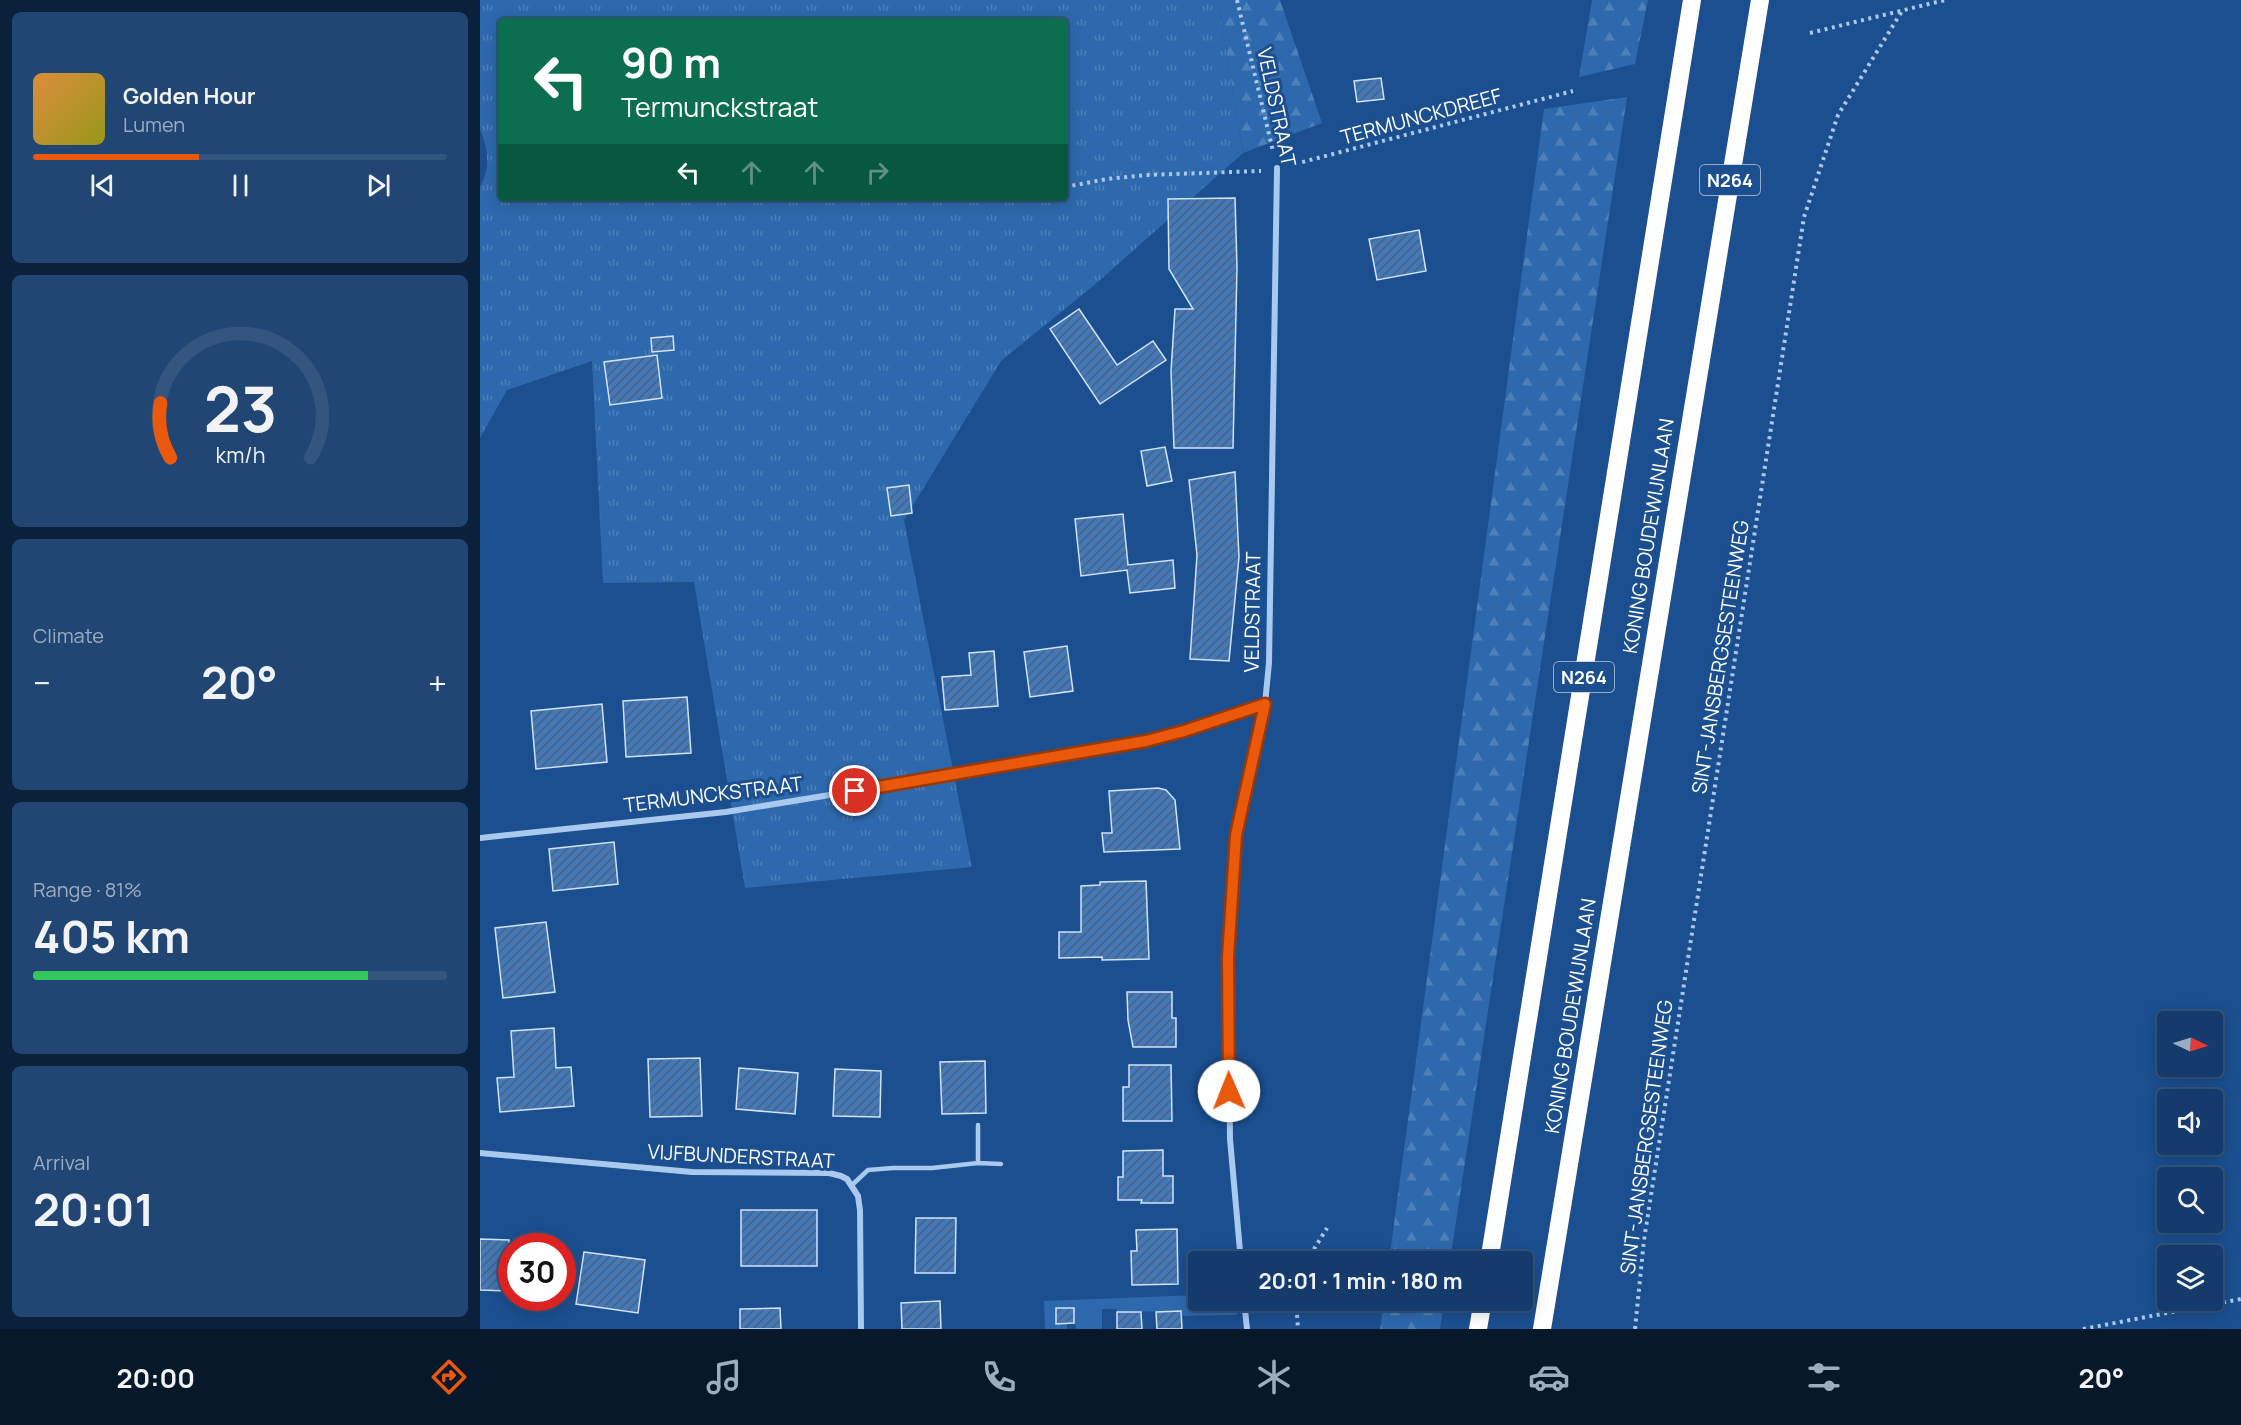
<!DOCTYPE html>
<meta charset="utf-8">
<style>
body{margin:0;font-family:Manrope,sans-serif;background:#214673;color:#f1f3f6;height:100vh;display:flex;flex-direction:column;font-size:22px;white-space:nowrap}
*{box-sizing:border-box;margin:0}
p{font-size:20px;color:#9dadc1}
.icon{flex:none;width:33px;height:33px;fill:none;stroke:currentColor;stroke-width:2;stroke-linecap:round;stroke-linejoin:round}
.map{position:relative;flex:1;overflow:hidden}
.panel{display:flex;flex-direction:column;gap:12px;padding:12px;background:#0b203b;width:480px}
.panel>*{flex:none}
.top-card{position:absolute;left:18px;top:18px;width:570px;height:183px;border-radius:6px;box-shadow:0 3px 15px #0003,0 0 0 2px #33557e;background:#0b6e4f;color:#fff;overflow:hidden}
.needle{width:39px;rotate:94deg}
.fabs{position:absolute;left:1677px;top:1011px;display:grid;gap:12px}
.fabs a{display:grid;place-items:center;width:66px;height:66px;border-radius:6px;background:#143b6b;box-shadow:0 3px 15px #0003,0 0 0 2px #33557e;font-size:30px}
.speed{position:absolute;left:18px;top:1233px;display:flex;gap:12px;font-size:30px;font-weight:700;text-align:center}
.speed>*{display:grid;place-content:center;width:78px;height:78px;border-radius:50%;background:#143b6b;box-shadow:0 3px 15px #0003,0 0 0 2px #33557e;line-height:1}
.speed .limit{border:9px solid #d22;background:#fff;color:#111}
.pin{position:absolute;display:grid;place-items:center;width:51px;height:51px;color:#fff;margin:-26px;border:3px solid #fff;border-radius:50%;box-shadow:0 2px 6px #0007}
.me{position:absolute;width:66px;margin:-33px;rotate:359deg;stroke-linejoin:round;filter:drop-shadow(0 0 4px #0008)}
.turn{display:flex;align-items:center;gap:21px;height:126px;padding:0 24px;font-size:27px}
.turn .icon{width:78px;height:78px;stroke-width:2.5}
.turn b{display:block;font-size:42px;line-height:51px}
.lanes{display:flex;align-items:center;height:57px;padding:0 24px;background:#0003;justify-content:center;gap:30px;direction:ltr}
.lanes .off{opacity:.35}
.big{font-size:45px;font-weight:700;line-height:1.1}
.panel .card{flex:1;display:flex;flex-direction:column;justify-content:center;gap:9px;min-width:0;padding:0 21px;border-radius:9px;background:#214673}
.panel .dial{align-items:center;gap:0}
.dial svg{height:156px;overflow:visible;fill:none;stroke:#33557e;stroke-width:7;stroke-linecap:round;text-anchor:middle}
.dial text{fill:#f1f3f6;stroke:none}
.song{display:flex;align-items:center;gap:18px}
.cover{width:72px;height:72px;border-radius:9px;background:linear-gradient(135deg,hsl(30 70% 55%),hsl(60 70% 35%))}
.played{height:6px;border-radius:3px;background:linear-gradient(90deg,#ea580c 40%,#33557e 40%)}
.keys{display:flex;justify-content:space-around;direction:ltr}
.heat{display:flex;justify-content:space-between;align-items:center;font-size:33px;direction:ltr}
.charge{height:9px;border-radius:4px;background:linear-gradient(90deg,#34c759 81%,#33557e 0)}
.trip{position:absolute;left:708px;top:1251px;width:345px;height:60px;border-radius:6px;background:#143b6b;box-shadow:0 3px 15px #0003,0 0 0 2px #33557e;font-weight:700;line-height:60px;text-align:center}
.menu{display:flex;height:96px;justify-content:space-around;align-items:center;background:#08182b;color:#9dadc1}
.menu .icon{width:42px;height:42px}
.menu .on{color:#ea580c}
.menu b{font-size:27px;color:#f1f3f6}
main{display:flex;flex:1;min-height:0}
.map>svg:first-child{display:block}
.grass{fill:url(#grass-tufts);fill-rule:evenodd}
.forest{fill:url(#forest-firs)}
.garden{fill:#2e69ad}
.building{fill:url(#building-hatch);stroke:#cfe3fa;stroke-width:1.5}
.lines{fill:none;stroke-linecap:round;stroke-linejoin:round}
.path{stroke:#a9c9ee;stroke-width:4;stroke-dasharray:3 4.5;stroke-linecap:butt}
.lane{stroke:#a9c9ee;stroke-width:4.5}
.street{stroke:#a9c9ee;stroke-width:6}
.highway{stroke:#fff;stroke-width:18}
.route-casing{stroke:#983908;stroke-width:15}
.route{stroke:#ea580c;stroke-width:10}
.labels{text-anchor:middle;dominant-baseline:central;stroke-width:6;stroke-linejoin:round;paint-order:stroke}
.shield{fill:#1b4f8f;stroke:#bbcadd;stroke-width:1.5}
.shield-label{font-size:18px;font-weight:bold;fill:#fff}
.street-label{font-size:20px;fill:#fff;stroke:#1b4f8f}
</style>
<main>
<section class="panel">
<div class="card">
<div class="song"><i class="cover"></i><div><b>Golden Hour</b><p>Lumen</p></div></div>
<div class="played"></div>
<div class="keys"><svg class="icon" aria-label="previous" viewBox="0 0 24 24"><path d="M18 5L8 12l10 7zM5 5v14"/></svg><svg class="icon" aria-label="pause" viewBox="0 0 24 24"><path d="M8 5v14M16 5v14"/></svg><svg class="icon" aria-label="next" viewBox="0 0 24 24"><path d="M6 5l10 7-10 7zM19 5v14"/></svg></div>
</div>
<div class="card dial"><svg viewBox="0 0 100 80">
<path d="M14 69A42 42 0 1 1 86 69"/>
<path d="M14 69A42 42 0 0 1 9 41" stroke="#ea580c"/>
<text x="50" y="56" font-size="32" font-weight="700">23</text>
<text x="50" y="72" font-size="11">km/h</text>
</svg></div>
<div class="card"><p>Climate</p>
<div class="heat"><a>−</a><b class="big">20°</b><a>+</a></div>
</div>
<div class="card"><p>Range · 81%</p><b class="big">405 km</b><div class="charge"></div></div>
<div class="card"><p>Arrival</p><b class="big">20:01</b></div>
</section>
<div class="map">
<svg width="1761" height="1329" viewBox="0 0 1761 1329">
<defs>
<pattern id="grass-tufts" width="24" height="20" patternUnits="userSpaceOnUse" patternTransform="scale(1.5)"><rect width="24" height="20" fill="#2e69ad"/><path d="M3 7l-1-3M5 7V3M7 7l1-3M15 17l-1-3M17 17v-4M19 17l1-3" fill="none" stroke="#4d80b9"/></pattern>
<pattern id="forest-firs" width="22" height="20" patternUnits="userSpaceOnUse" patternTransform="scale(1.5)"><rect width="22" height="20" fill="#2e69ad"/><path d="M5 1l3.5 6h-7zM16 11l3.5 6h-7z" fill="#4d80b9"/></pattern>
<pattern id="building-hatch" width="6" height="6" patternUnits="userSpaceOnUse" patternTransform="scale(1.5)"><rect width="6" height="6" fill="#4478b7"/><path d="M-1 1l2-2M0 6l6-6M5 7l2-2" fill="none" stroke="#486282"/></pattern>
</defs>
<rect width="100%" height="100%" fill="#1b4f8f"/>
<path class="grass" d="M0 0H738L763 153 619 281 521 361 424 520 492 867 265 888 214 582 123 583 112 361 27 390 0 438V187C11 167 8 149 0 129ZM21 21H585V198H21Z"/>
<path class="forest" d="M738 0H800L842 123 763 153Z
M1112 0H1168L1155 64 1099 77Z
M1147 97 970 1261H909L1064 109Z
M904 1301H964L960 1329H900Z"/>
<path class="garden" d="M718 1295V1300L756 1301 757 1315 702 1316 701 1311 637 1312V1309H622V1329H597L594 1323V1308L576 1324 587 1323V1329H565L564 1301Z"/>
<path class="building" d="M901 78 904 99 877 102 874 81Z
M755 198 757 267 753 448H694L691 371 695 309H713L689 269 688 199Z
M939 230 946 271 897 280 889 239Z
M599 309 637 365 673 341 686 360 620 404 570 329Z
M193 336 194 350 172 352 171 338Z
M177 355 182 398 130 405 124 362Z
M685 447 692 481 667 486 661 451Z
M755 472 759 557 749 661 710 659 717 555 709 480Z
M429 485 432 513 411 516 407 488Z
M643 514 648 565 693 560 695 588 650 593 647 570 601 576 595 519Z
M587 646 593 691 550 697 544 652Z
M514 651 518 706 465 710 462 677 491 675 489 653Z
M207 697 211 753 146 757 143 701Z
M122 704 127 762 56 769 51 711Z
M678 788 686 790 695 800 700 849 624 852 622 833H632L629 791Z
M134 842 138 884 73 891 69 849Z
M666 881 669 959 622 960V957L579 958V932H601V886L620 885V882Z
M66 922 75 992 23 998 15 928Z
M647 992H692V1018H696V1047H653L648 1020Z
M74 1028 76 1068 91 1067 94 1106 20 1112 17 1078 34 1077 31 1031Z
M220 1058 222 1116 170 1117 168 1059Z
M505 1061 506 1113 462 1114 460 1062Z
M649 1065H691L692 1121H643V1087H649Z
M259 1068 318 1073 315 1114 256 1109Z
M355 1069 401 1071 400 1117 353 1116Z
M683 1150V1176H693V1203H661L662 1200H638V1177H643V1151Z
M261 1210H337V1266H261Z
M436 1218H476L475 1273H435Z
M697 1229 698 1284 652 1285 651 1251H657L656 1230Z
M0 1239 29 1240 27 1291 0 1290Z
M104 1252 165 1260 158 1313 96 1304Z
M460 1301 461 1329H422L421 1303Z
M300 1308 301 1329H260V1309Z
M576 1308H594V1323L576 1324Z
M701 1311 702 1329H677L676 1312Z
M637 1312H661L662 1329H637Z"/>
<g class="lines">
<path class="path" d="M757 0 793 151
M1330 33 1465 0
M815 164 1093 91
M585 187 627 179 666 175 781 171
M826 1262 847 1228
M816 1300 818 1329
M1155 1329 1164 1240 1324 217 1358 115 1422 11
M1603 1329 1761 1299"/>
<path class="lane" d="M498 1125V1163
M372 1185 388 1170 413 1168H452L498 1163 521 1164"/>
<path class="street" d="M0 838 246 812 599 754 666 741 704 731 785 704
M0 1153 212 1172 349 1173 361 1176 367 1179 378 1196 380 1210 381 1329
M761 1262 750 1139 748 957 756 835 785 704 789 663 797 168
M764 1300 767 1329"/>
<path class="highway" d="M1009 1262 1212 0
M998 1329 1003 1300
M1062 1329 1280 0"/>
</g>
<g class="lines">
<defs>
<path id="route" d="M375 791 666 741 704 731 785 704 756 835 748 957 749 1091"/>
</defs>
<use href="#route" class="route-casing"/>
<use href="#route" class="route"/>
</g>
<g class="labels">
<g class="shield">
<rect x="1220" y="165" width="60" height="30" rx="4.5"/>
<rect x="1074" y="662" width="60" height="30" rx="4.5"/>
</g>
<g class="shield-label">
<text x="1250" y="180">N264</text>
<text x="1104" y="677">N264</text>
</g>
<g class="street-label">
<text transform="translate(797 107) rotate(78)">VELDSTRAAT</text>
<text transform="translate(941 116) rotate(-15)">TERMUNCKDREEF</text>
<text transform="translate(1168 536) rotate(-81)">KONING BOUDEWIJNLAAN</text>
<text transform="translate(772 612) rotate(-89)">VELDSTRAAT</text>
<text transform="translate(1240 657) rotate(-81)">SINT-JANSBERGSESTEENWEG</text>
<text transform="translate(233 794) rotate(-7)">TERMUNCKSTRAAT</text>
<text transform="translate(1090 1016) rotate(-81)">KONING BOUDEWIJNLAAN</text>
<text transform="translate(1166 1137) rotate(-82)">SINT-JANSBERGSESTEENWEG</text>
<text transform="translate(261 1156) rotate(3)">VIJFBUNDERSTRAAT</text>
</g>
</g>
</svg>
<div class="fabs">
<a><svg class="needle" viewBox="-14 -14 28 28"><path d="M0-13l5 13h-10z" fill="#e53935"/><path d="M0 13l5-13h-10z" fill="#9dadc1"/></svg></a>
<a><svg class="icon" aria-label="sound" viewBox="0 0 24 24"><path d="M4 9h4l5-4v14l-5-4H4zM17 9q2 3 0 6"/></svg></a>
<a><svg class="icon" aria-label="search" viewBox="0 0 24 24"><circle cx="10" cy="10" r="6"/><path d="M15 15l6 6"/></svg></a>
<a><svg class="icon" aria-label="layers" viewBox="0 0 24 24"><path d="M12 4l9 5-9 5-9-5zM3 14l9 5 9-5"/></svg></a>
</div>
<div class="speed"><div class="limit">30</div></div>
<div class="pin" style="left:375px;top:791px;background:#d93025"><svg class="icon" aria-label="arrive" viewBox="0 0 24 24"><path d="M6 21V4h12l-3 4 3 4H6"/></svg></div>
<svg class="me" style="left:749px;top:1091px" viewBox="-20 -20 40 40"><circle r="19" fill="#fff"/><path d="M0-13L10 11 0 6-10 11z" fill="#ea580c"/></svg>
<div class="trip">20:01 · 1 min · 180 m</div>
<div class="top-card">
<div class="turn"><svg class="icon" aria-label="left" viewBox="0 0 24 24"><path d="M17 20v-9H6M10 6l-5 5 5 5"/></svg><div><b>90 m</b>Termunckstraat</div></div>
<div class="lanes"><svg class="icon" aria-label="left" viewBox="0 0 24 24"><path d="M17 20v-9H6M10 6l-5 5 5 5"/></svg><svg class="icon off" aria-label="ahead" viewBox="0 0 24 24"><path d="M12 20V5M6 11l6-6 6 6"/></svg><svg class="icon off" aria-label="ahead" viewBox="0 0 24 24"><path d="M12 20V5M6 11l6-6 6 6"/></svg><svg class="icon off" aria-label="right" viewBox="0 0 24 24"><path d="M7 20v-9h11M14 6l5 5-5 5"/></svg></div>
</div>
</div>
</main>
<nav class="menu">
<b>20:00</b>
<svg class="icon on" aria-label="directions" viewBox="0 0 24 24"><path d="M12 3l9 9-9 9-9-9zM9 14v-3h6M13 9l2 2-2 2"/></svg>
<svg class="icon" aria-label="music" viewBox="0 0 24 24"><path d="M9 18V5l10-2v13"/><circle cx="6" cy="18" r="3"/><circle cx="16" cy="16" r="3"/></svg>
<svg class="icon" aria-label="phone" viewBox="0 0 24 24"><path d="M5 4h4l2 5-3 2q2 4 5 5l2-3 5 2v4C11 20 4 13 5 4z"/></svg>
<svg class="icon" aria-label="climate" viewBox="0 0 24 24"><path d="M12 3v18M4 7l16 10M4 17L20 7"/></svg>
<svg class="icon" aria-label="car" viewBox="0 0 24 24"><path d="M5 17H2v-5l4-1 3-4h7l3 4 3 1v5h-3M9 17h6M6 11h13"/><circle cx="7" cy="17" r="2"/><circle cx="17" cy="17" r="2"/></svg>
<svg class="icon" aria-label="filters" viewBox="0 0 24 24"><path d="M4 7h16M4 17h16"/><circle cx="9" cy="7" r="2"/><circle cx="15" cy="17" r="2"/></svg>
<b>20°</b>
</nav>
